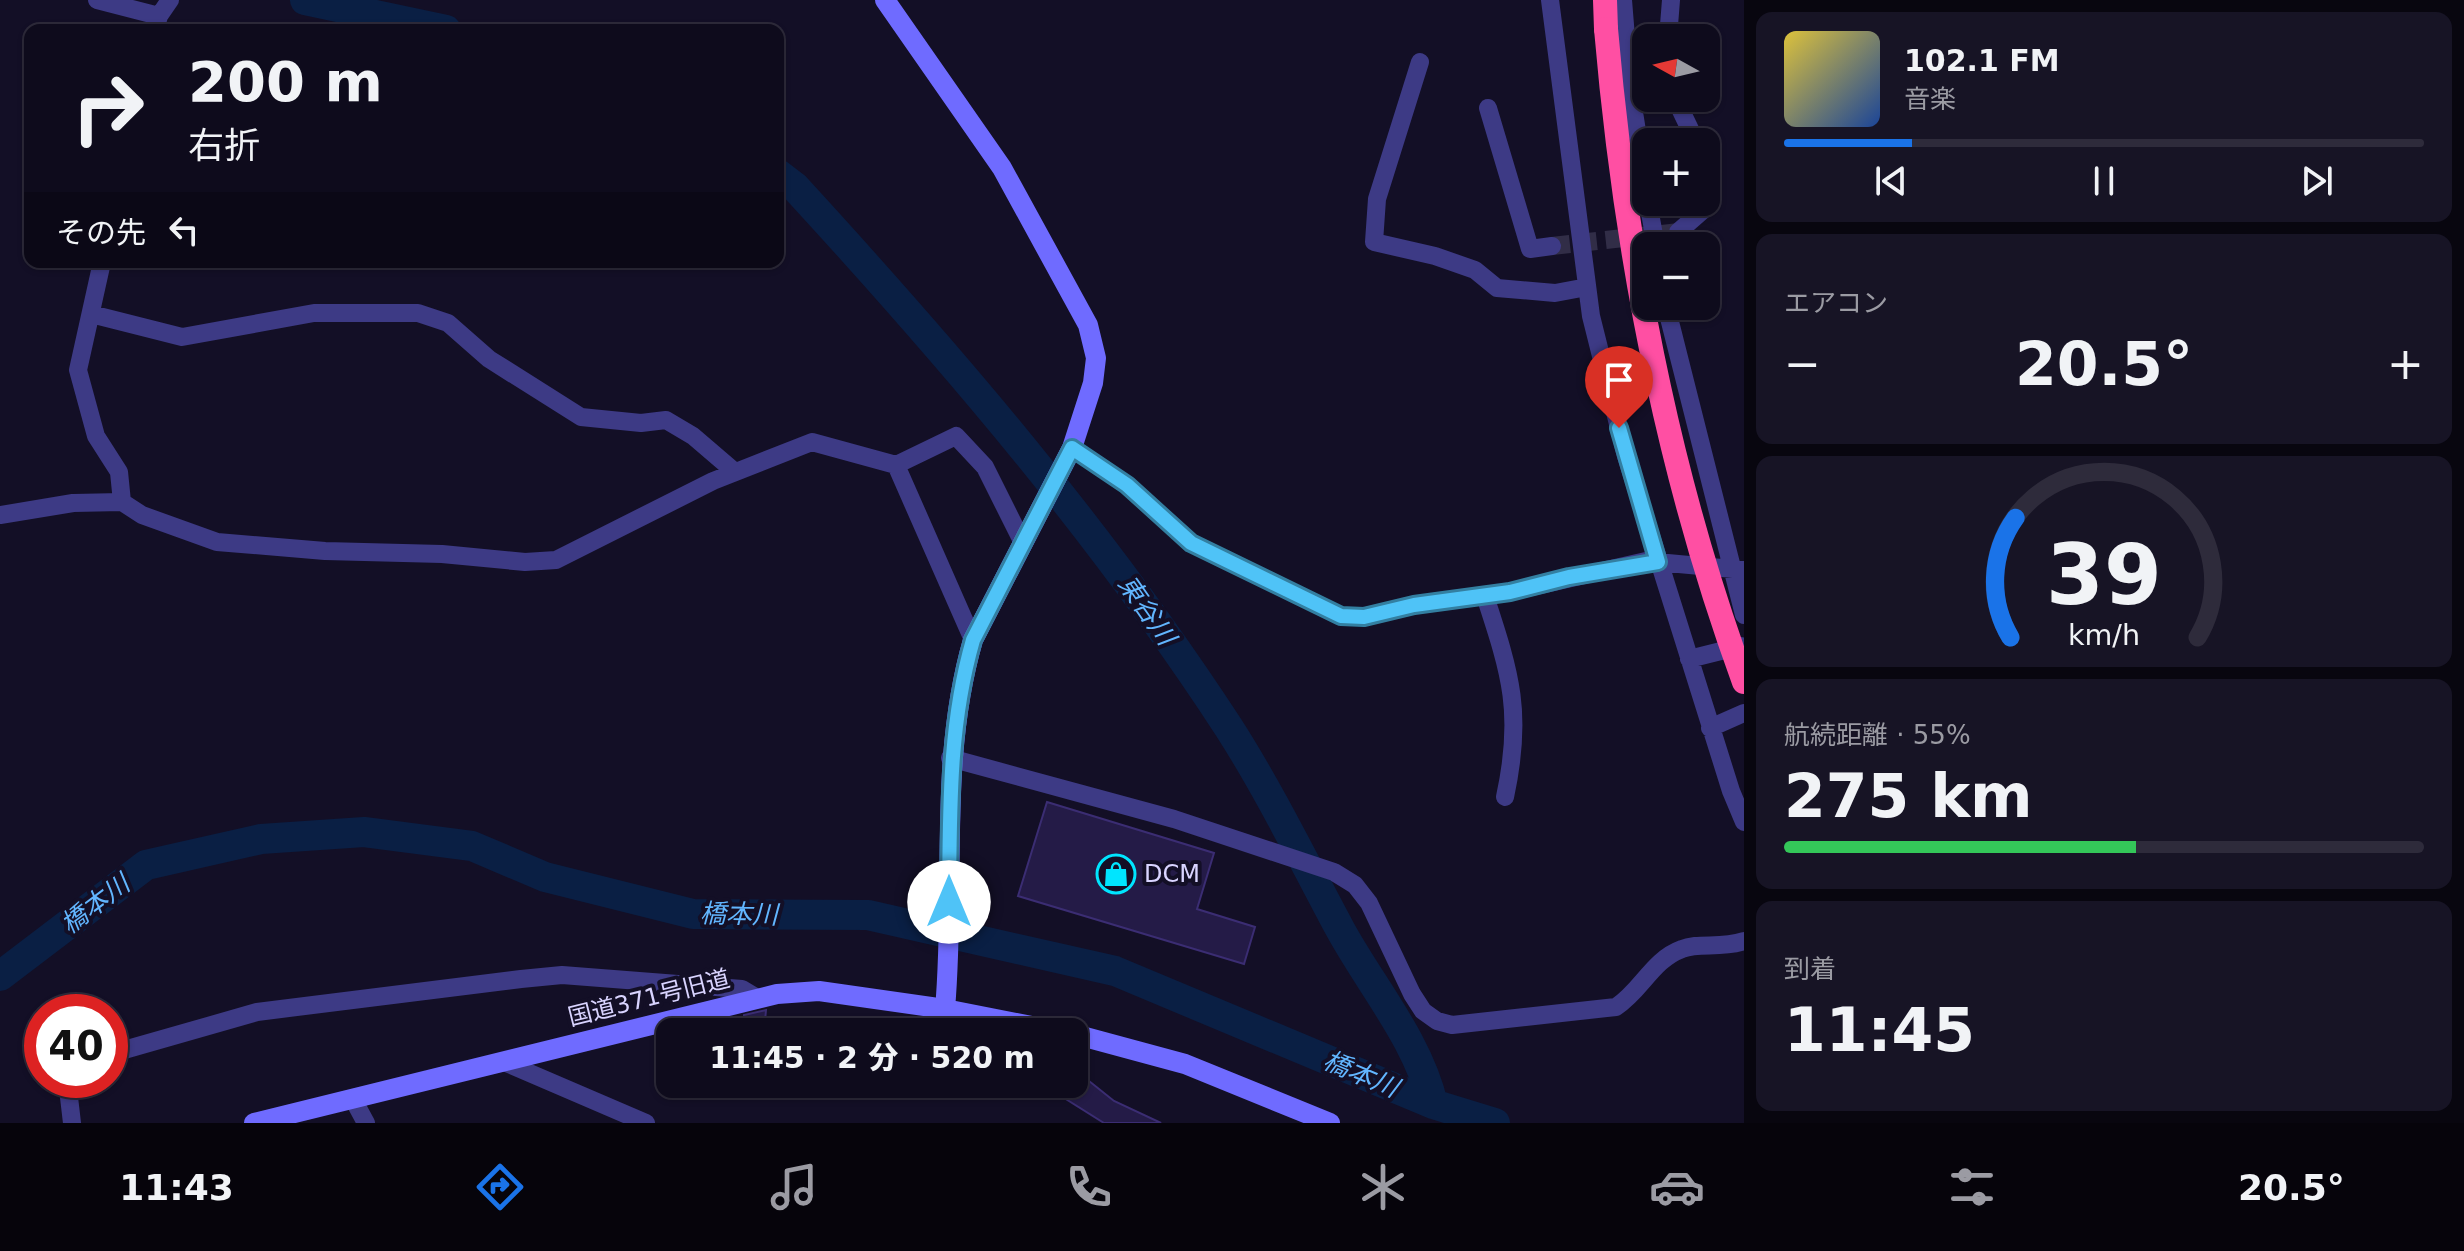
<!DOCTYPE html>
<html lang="ja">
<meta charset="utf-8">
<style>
body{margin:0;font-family:"DejaVu Sans","Noto Sans JP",sans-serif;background:#171425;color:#f1f3f6;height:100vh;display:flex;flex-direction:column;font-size:30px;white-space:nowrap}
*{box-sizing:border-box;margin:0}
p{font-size:26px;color:#9b9ba3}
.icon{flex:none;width:44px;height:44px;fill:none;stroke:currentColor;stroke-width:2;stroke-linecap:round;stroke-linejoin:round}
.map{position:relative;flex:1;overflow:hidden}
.side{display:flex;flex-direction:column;gap:12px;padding:12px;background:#08060f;width:720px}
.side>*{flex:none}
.hud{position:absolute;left:24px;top:24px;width:760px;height:244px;border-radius:16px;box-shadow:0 2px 6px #0004,0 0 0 2px #2e2b3b;background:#0e0b1c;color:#f1f3f6;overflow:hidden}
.needle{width:52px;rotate:278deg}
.tools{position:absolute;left:1632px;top:24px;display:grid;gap:16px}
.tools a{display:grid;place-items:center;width:88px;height:88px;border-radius:16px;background:#0e0b1c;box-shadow:0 2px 6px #0004,0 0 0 2px #2e2b3b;font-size:40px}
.speed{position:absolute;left:24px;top:994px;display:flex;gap:16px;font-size:40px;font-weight:700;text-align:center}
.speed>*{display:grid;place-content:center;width:104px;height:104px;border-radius:50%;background:#0e0b1c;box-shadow:0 2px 6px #0004,0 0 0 2px #2e2b3b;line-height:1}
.speed .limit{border:12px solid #d22;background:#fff;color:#111}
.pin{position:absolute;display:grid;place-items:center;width:68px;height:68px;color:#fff;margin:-82px -34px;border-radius:50% 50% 50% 0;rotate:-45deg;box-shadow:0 0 8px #0007}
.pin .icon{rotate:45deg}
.me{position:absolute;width:88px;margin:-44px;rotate:0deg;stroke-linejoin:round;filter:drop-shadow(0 0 6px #0008)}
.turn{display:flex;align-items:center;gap:28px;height:168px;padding:0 32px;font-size:36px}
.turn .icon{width:104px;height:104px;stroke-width:2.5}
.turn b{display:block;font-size:56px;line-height:68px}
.then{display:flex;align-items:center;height:76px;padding:0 32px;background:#0003;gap:16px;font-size:30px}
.big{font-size:60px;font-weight:800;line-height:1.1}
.side .card{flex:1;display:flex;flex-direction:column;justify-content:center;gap:12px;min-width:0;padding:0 28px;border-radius:16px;background:#171425}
.side .dial{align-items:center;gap:0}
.dial svg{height:208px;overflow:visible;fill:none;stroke:#2e2b3b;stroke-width:7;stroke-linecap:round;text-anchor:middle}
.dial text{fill:#f1f3f6;stroke:none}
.song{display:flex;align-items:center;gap:24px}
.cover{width:96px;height:96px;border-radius:12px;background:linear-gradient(135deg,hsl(50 70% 55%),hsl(220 70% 35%))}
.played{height:8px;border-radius:4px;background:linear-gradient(90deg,#1a73e8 20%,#2e2b3b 20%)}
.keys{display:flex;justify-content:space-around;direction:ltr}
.heat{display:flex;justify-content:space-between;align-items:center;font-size:44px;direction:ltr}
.charge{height:12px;border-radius:6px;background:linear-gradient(90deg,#34c759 55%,#2e2b3b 0)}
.trip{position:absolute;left:656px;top:1018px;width:432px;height:80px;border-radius:16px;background:#0e0b1c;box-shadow:0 2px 6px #0004,0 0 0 2px #2e2b3b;font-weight:800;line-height:80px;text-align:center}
.tab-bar{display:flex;height:128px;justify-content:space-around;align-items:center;background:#06040b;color:#9b9ba3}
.tab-bar .icon{width:56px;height:56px}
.tab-bar .selected{color:#1a73e8}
.tab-bar b{font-size:36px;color:#f1f3f6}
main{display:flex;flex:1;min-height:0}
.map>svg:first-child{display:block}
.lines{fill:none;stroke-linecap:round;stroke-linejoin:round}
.river{stroke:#0a1f44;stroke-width:30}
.building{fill:#241b47;stroke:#3b2d73;stroke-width:2}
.street-tunnel{stroke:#312d47;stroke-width:18;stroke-dasharray:18 9;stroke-linecap:butt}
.street{stroke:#3d3a85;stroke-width:18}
.secondary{stroke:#6f6bff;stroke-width:20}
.highway{stroke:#ff4fa3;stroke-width:24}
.highway-bridge{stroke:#ff4fa3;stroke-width:24}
.route-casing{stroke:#337fa1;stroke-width:20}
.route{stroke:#4fc3f7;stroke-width:14}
.labels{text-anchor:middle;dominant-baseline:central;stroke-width:8;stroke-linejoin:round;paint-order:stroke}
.poi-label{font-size:24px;fill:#d9d4ff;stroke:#130f26;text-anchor:start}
.street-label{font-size:24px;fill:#d9d4ff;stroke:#130f26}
.water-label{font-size:26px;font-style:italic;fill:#62b6ff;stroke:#130f26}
</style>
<main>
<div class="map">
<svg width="1744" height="1123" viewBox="0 0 1744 1123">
<rect width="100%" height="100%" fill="#130f26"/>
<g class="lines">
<path class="river" d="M305 0 446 30
M778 174 795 187C952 358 1102 533 1229 728 1270 792 1304 862 1340 929 1371 986 1418 1040 1433 1104
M0 976 146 865 261 839 364 832 472 846 545 877 693 914 868 915 1115 971 1433 1104 1495 1123"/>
</g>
<path class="building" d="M1047 802 1214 853 1197 909 1255 927 1244 964 1018 896Z
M766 1010 764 1032H743L744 1015Z
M1074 1069 1114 1101 1161 1123H1104L1042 1084H1074Z"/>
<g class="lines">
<path class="street-tunnel" d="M1552 246 1678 232"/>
<path class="street" d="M97 0 159 16
M1550 0 1591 316 1626 456 1731 791 1744 822
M1623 0 1630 87 1646 188
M155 30 159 16 170 0
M1668 38 1671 0
M1420 62 1377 199 1374 242 1435 256 1475 270 1497 288 1555 293 1587 287
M1675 98 1696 142
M1488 108 1530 249 1552 246
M1648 202 1656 246
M1678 232 1710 204 1713 181 1706 168
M102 262 78 370 96 436 119 472 122 502
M1666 306 1744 615
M91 314 182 337 314 313H418L448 323 489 359 581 417 641 423 666 420 693 436 735 472
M1072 448 1127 485 1191 543 1341 616 1364 617 1414 605 1510 592 1646 561 1744 570
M896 465 956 436 985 467 1022 541
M0 515 73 503 122 502 142 515 217 542 325 551 442 554 525 562 556 560 713 481 812 442 896 465 973 640
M1485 596C1511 675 1523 714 1505 797
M1689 659 1741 646
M1710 728 1744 713
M950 758 1174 819 1334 872 1355 885 1369 903 1412 994 1423 1011 1437 1021 1452 1025 1616 1007C1642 990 1652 960 1682 949 1698 942 1721 949 1744 941
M110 1054 257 1012 521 979 562 975 742 989 757 998
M504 1062 646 1123
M67 1080 72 1123
M353 1099 366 1123"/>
<path class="secondary" d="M885 0 1002 168 1088 325 1096 358 1093 383 1072 448 973 640C938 761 956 886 945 1009
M1074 1034 1185 1064 1330 1123
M254 1123 777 994 819 991 945 1009 1062 1032"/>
<path class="highway" d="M1605 0 1606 29"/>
<path class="highway-bridge" d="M1606 29C1625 251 1667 472 1744 682"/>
</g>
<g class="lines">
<defs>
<path id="route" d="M949 902C950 813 948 727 973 640L1072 448 1127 485 1191 543 1341 616 1364 617 1414 605 1510 592 1569 577 1658 562 1619 428"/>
</defs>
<use href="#route" class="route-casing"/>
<use href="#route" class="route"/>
</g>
<defs>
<symbol id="shop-ring" viewBox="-11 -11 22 22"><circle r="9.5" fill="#130f26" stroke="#00e5ff" stroke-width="1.5"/><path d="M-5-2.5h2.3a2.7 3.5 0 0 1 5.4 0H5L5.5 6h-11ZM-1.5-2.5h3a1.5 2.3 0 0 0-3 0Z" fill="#00e5ff"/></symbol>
</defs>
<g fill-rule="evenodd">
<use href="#shop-ring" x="1094" y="852" width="44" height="44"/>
</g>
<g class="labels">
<g class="poi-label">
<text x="1144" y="874">DCM</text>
</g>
<g class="street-label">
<text transform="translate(649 998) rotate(-14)">国道371号旧道</text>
</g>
<g class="water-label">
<text transform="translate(1147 610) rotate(55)">東谷川</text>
<text transform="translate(95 904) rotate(-37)">橋本川</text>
<text transform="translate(739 914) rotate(1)">橋本川</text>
<text transform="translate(1361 1074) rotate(23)">橋本川</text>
</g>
</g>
</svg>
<div class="tools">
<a><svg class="needle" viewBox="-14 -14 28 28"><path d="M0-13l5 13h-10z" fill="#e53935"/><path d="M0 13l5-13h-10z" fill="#9b9ba3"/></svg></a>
<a>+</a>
<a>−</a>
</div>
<div class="speed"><div class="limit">40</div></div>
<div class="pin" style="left:1619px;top:428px;background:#d93025"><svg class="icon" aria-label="arrive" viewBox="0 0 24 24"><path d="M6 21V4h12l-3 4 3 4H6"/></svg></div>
<svg class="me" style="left:949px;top:902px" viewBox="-20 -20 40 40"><circle r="19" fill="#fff"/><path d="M0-13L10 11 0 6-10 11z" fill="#4fc3f7"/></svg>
<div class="trip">11:45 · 2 分 · 520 m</div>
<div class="hud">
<div class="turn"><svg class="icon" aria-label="right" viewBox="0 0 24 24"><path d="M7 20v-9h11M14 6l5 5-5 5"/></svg><div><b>200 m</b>右折</div></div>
<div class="then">その先<svg class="icon" aria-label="left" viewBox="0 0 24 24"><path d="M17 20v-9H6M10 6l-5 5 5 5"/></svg></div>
</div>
</div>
<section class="side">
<div class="card">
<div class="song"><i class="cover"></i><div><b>102.1 FM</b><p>音楽</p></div></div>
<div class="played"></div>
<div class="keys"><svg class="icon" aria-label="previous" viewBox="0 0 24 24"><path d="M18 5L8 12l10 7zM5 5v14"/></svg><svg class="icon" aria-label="pause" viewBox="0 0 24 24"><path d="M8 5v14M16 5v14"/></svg><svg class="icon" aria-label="next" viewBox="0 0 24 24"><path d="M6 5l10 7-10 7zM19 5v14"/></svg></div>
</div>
<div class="card"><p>エアコン</p>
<div class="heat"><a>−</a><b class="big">20.5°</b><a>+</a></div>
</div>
<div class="card dial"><svg viewBox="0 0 100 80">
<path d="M14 69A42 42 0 1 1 86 69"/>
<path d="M14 69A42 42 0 0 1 16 23" stroke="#1a73e8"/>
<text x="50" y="56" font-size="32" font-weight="700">39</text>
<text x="50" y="72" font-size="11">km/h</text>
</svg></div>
<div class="card"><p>航続距離 · 55%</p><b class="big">275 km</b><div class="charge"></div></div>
<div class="card"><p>到着</p><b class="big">11:45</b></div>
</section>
</main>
<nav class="tab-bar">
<b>11:43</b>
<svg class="icon selected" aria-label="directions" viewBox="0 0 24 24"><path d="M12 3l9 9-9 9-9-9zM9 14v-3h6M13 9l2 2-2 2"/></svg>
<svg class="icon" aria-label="music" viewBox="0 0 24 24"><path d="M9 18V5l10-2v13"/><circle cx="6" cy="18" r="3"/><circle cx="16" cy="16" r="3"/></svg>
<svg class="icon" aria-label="phone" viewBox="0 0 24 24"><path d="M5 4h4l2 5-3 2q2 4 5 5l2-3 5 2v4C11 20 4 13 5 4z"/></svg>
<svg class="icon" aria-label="climate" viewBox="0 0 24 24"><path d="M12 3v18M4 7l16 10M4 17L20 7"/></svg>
<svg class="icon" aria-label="car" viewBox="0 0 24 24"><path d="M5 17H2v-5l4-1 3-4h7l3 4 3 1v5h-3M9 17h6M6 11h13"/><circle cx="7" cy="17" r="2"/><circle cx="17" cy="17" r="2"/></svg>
<svg class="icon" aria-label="filters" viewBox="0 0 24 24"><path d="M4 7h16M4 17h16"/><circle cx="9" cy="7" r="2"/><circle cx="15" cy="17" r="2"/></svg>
<b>20.5°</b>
</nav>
